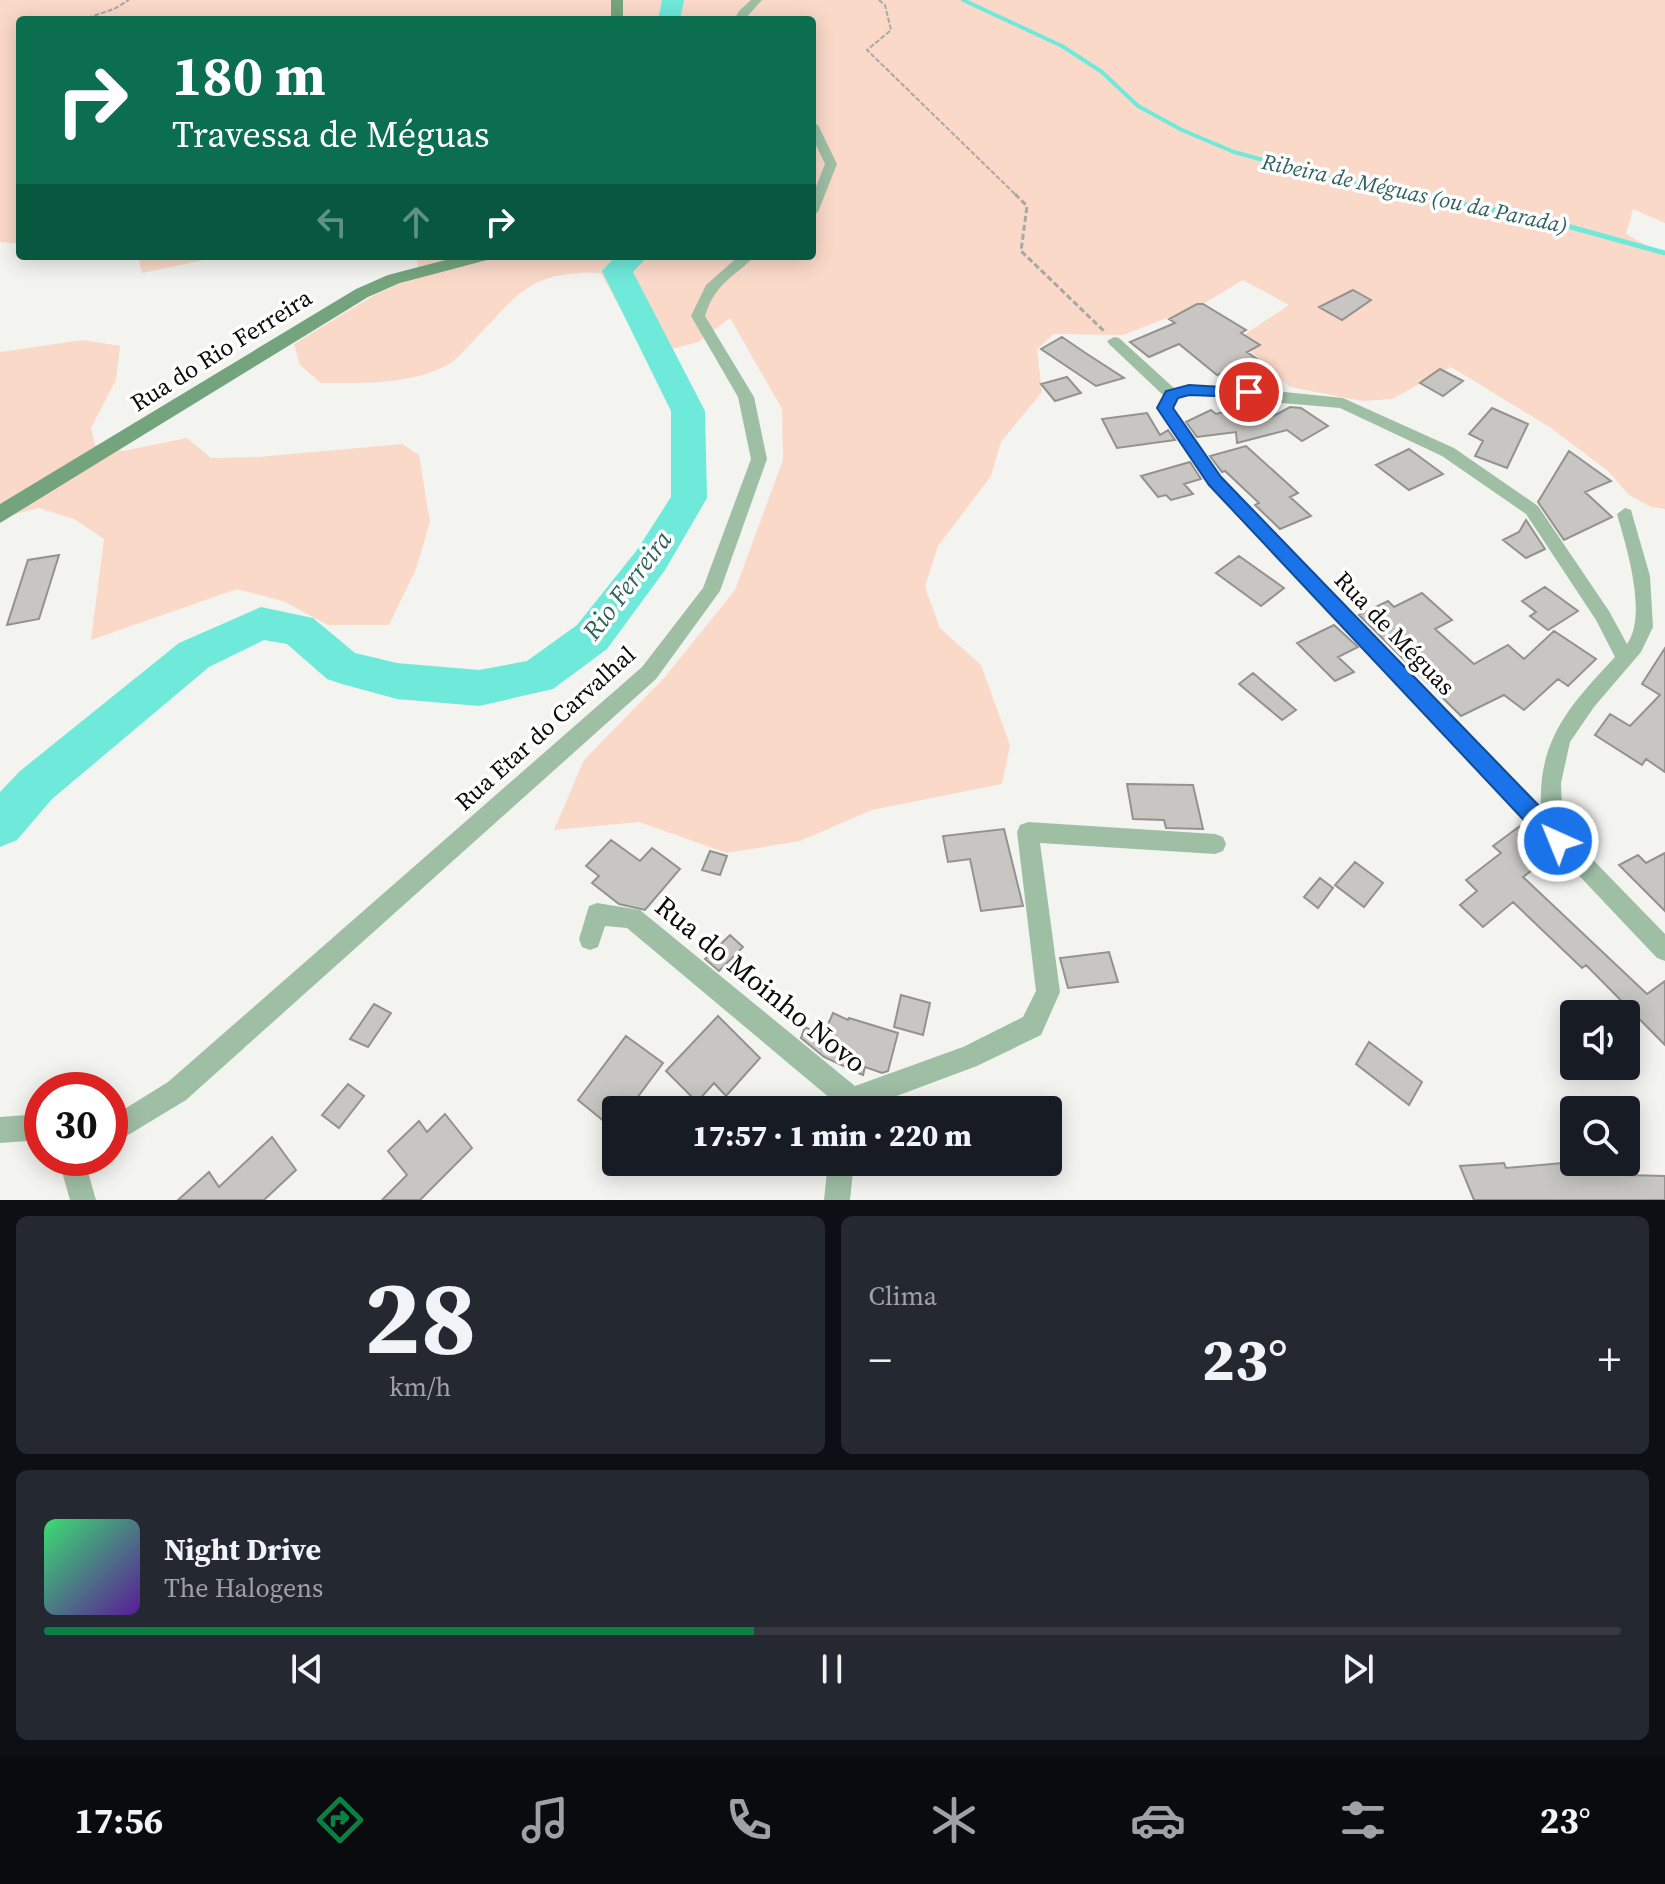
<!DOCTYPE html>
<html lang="pt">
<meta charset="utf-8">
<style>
body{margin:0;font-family:"Source Serif 4",serif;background:#242831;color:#f1f3f6;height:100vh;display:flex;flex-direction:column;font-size:30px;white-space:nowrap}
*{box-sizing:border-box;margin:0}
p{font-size:26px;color:#9ea1a6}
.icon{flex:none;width:44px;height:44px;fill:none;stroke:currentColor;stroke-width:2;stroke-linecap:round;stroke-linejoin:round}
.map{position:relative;height:1200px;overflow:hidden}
.side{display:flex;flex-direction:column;gap:16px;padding:16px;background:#0d0f14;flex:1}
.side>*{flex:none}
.hud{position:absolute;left:16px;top:16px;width:800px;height:244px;border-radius:8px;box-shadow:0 4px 20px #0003;background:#0b6e4f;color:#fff;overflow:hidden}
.controls{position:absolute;left:1560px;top:1000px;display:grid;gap:16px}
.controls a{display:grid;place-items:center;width:80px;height:80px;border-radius:8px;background:#171b24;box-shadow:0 4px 20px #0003;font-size:40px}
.speed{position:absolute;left:24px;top:1072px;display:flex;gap:16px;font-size:40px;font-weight:700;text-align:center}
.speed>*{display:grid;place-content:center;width:104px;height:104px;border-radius:50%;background:#171b24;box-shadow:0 4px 20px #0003;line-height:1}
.speed .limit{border:12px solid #d22;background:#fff;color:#111}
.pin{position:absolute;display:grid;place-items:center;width:68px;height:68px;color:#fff;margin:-34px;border:4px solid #fff;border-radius:50%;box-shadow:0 2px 8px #0007}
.me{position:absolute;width:88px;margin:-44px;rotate:316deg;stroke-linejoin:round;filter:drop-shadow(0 0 6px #0008)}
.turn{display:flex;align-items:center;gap:28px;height:168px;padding:0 24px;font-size:36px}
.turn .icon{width:104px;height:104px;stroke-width:2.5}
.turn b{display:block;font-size:56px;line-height:68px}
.lanes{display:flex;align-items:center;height:76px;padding:0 24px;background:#0003;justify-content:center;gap:40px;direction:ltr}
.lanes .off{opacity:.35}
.big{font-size:60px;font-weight:800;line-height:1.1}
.side .card{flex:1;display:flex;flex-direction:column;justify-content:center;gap:12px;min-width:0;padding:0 28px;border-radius:12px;background:#242831}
.side .dial{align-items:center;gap:0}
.dial b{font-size:104px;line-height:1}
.song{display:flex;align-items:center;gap:24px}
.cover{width:96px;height:96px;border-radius:12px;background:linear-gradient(135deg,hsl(140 70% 55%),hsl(270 70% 35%))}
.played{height:8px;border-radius:4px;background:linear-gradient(90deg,#0b8043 45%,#363941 45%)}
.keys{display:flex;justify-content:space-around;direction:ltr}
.heat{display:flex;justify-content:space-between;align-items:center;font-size:44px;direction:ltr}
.side .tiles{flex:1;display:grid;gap:16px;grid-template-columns:1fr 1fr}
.card:last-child{grid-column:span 2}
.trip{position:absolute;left:602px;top:1096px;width:460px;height:80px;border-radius:8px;background:#171b24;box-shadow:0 4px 20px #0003;font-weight:800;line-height:80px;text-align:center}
.dock{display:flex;height:128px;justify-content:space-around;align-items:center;background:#090b0e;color:#9ea1a6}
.dock .icon{width:56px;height:56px}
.dock .current{color:#0b8043}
.dock b{font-size:36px;color:#f1f3f6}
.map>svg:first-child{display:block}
.green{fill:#fad9c9}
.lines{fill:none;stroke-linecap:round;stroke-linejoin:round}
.stream-far1{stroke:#6fe9da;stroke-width:4}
.stream{stroke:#6fe9da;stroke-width:5}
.river{fill:#6fe9da;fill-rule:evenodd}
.building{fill:#c8c6c2;stroke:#94928f;stroke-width:2}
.path-far1{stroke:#a8a8a5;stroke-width:2;stroke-dasharray:5 2;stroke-linecap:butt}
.path{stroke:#a8a8a5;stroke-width:3;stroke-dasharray:6 3;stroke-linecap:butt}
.street{fill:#9fbfa5;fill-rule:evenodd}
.secondary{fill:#74a47e;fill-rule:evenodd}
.route{fill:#1a73e8;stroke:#114b97;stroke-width:2}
.labels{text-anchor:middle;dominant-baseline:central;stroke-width:7;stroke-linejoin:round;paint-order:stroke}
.far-water-label{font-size:22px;font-style:italic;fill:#2e625b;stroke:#fff}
.street-label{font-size:24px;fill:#0b0b0a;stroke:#fff}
.water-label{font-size:26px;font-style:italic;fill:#2e625b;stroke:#fff}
.near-street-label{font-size:28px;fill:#0b0b0a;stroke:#fff}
</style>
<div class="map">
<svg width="1665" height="1200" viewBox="0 0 1665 1200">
<rect width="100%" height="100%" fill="#f3f4f0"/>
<path class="green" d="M0 0H1665V223L1633 209 1626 234 1665 256V509L1651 507 1629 495 1608 471 1551 428 1451 367 1392 399 1362 401 1290 387 1238 339 1289 305 1243 280 1203 304 1123 335 1054 334 1037 349 1042 392 1001 442 991 476 938 546 925 587 940 628 981 665 1010 745 1002 784 872 810 800 841 727 853 639 822 554 830 584 760 664 678 735 590 783 460 782 409 730 318 698 342 646 356 601 273C531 271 521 291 476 338 468 346 459 358 449 364 411 385 363 383 321 383L300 365 294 344 376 294 411 279 418 269 416 256H812V20H20V244L0 242Z
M138 256H223L142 273Z
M83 340 120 346 116 380 91 428 95 445 123 451 187 438 211 458 258 457 402 444 419 455 430 522 416 569 389 625H328L283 601 237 589 91 640 104 539 74 519 39 508 0 518V352Z"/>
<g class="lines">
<path class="stream-far1" d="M963 0 1062 46 1102 72 1138 106 1182 130 1234 152 1328 178 1423 196"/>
<path class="stream" d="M1413 194 1549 221 1665 253"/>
<path class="river" d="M662 0H684L680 20H658Z
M616 256H648L633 272 705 411 707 498 665 570 607 649 553 689 479 706 397 699 342 684 327 679 287 644 264 640 209 667 52 799 17 840 0 847V792L20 771 179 643 261 607 313 618 355 653 397 663 479 670 527 661 577 625 637 550 671 497V411L602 271Z"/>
</g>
<path class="building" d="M1353 290 1371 300 1342 320 1319 307Z
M1197 304H1203L1246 330 1241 333 1260 345 1247 352 1257 359 1217 375 1179 344 1149 357 1130 342 1175 323 1169 319Z
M1062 337 1087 354 1124 378 1096 386 1041 349Z
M1440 369 1463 381 1443 396 1420 383Z
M1067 377 1081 393 1055 401 1041 384Z
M1255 404 1270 418 1290 407 1301 408 1328 426 1302 441 1287 430 1237 443 1236 432 1197 437 1186 422 1211 410 1216 414Z
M1492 408 1528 424 1507 468 1475 456 1483 441 1469 434Z
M1147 413 1160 435 1168 430 1175 440 1117 448 1102 419Z
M1246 446 1298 493 1290 497 1311 516 1280 529 1255 505 1259 503 1225 471 1222 472 1210 456Z
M1409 449 1443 474 1409 490 1376 465Z
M1569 451 1611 481 1585 492 1612 517 1564 540 1538 502Z
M1190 462 1201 479 1184 484 1193 494 1171 500 1166 495 1158 497 1141 476Z
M1526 520 1545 549 1526 558 1503 540 1519 532Z
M59 555 39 619 7 625 28 560Z
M1239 556 1284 588 1261 606 1216 573Z
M1545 587 1578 611 1548 630 1530 616 1536 612 1522 601Z
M1422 593 1452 620 1435 629 1474 664 1508 645 1524 659 1554 631 1596 659 1568 686 1558 679 1524 710 1504 695 1461 716 1359 615 1388 601 1394 607Z
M1334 625 1358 647 1338 657 1354 672 1335 681 1297 643Z
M1665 648V772L1646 759 1642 765 1595 735 1610 714 1630 726 1660 695 1642 684Z
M1253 673 1296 710 1282 720 1239 684Z
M1127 784 1193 785 1203 829 1166 828 1164 820 1133 819Z
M1520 826 1552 855 1523 877 1647 994 1665 981V1045L1586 965 1582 968 1513 902 1483 927 1460 905 1477 891 1466 880 1501 853 1493 846Z
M1004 829 1023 906 981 911 970 859 948 862 943 836Z
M611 840 640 861 652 848 680 869 645 910 619 904 592 883 599 876 586 866Z
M710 851 727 856 720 875 702 870Z
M1665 853V911L1619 865 1638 855 1646 863Z
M1355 862 1383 883 1364 907 1335 885Z
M1320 878 1333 888 1318 908 1304 897Z
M730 935 743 947 719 971 705 959Z
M1109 952 1118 982 1068 988 1060 958Z
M901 995 930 1003 923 1035 894 1027Z
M374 1004 391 1013 368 1047 350 1039Z
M833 1013 848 1020 849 1018 898 1033 888 1071 882 1073 865 1067 863 1075 824 1057 801 1038 805 1027 823 1036Z
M718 1016 760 1058 726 1096 714 1083 697 1102 666 1071Z
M626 1036 663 1063 628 1110H616V1131L578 1100Z
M1369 1042 1422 1082 1409 1105 1356 1064Z
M348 1084 364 1096 339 1128 322 1115Z
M445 1114 472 1148 420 1200H382L407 1175 388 1151 419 1121 427 1132Z
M272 1137 296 1170 264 1200H178L209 1172 219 1187Z
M1574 1162H1621L1625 1175 1665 1176V1200H1474L1460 1166 1504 1163 1506 1168Z"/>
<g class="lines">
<path class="path-far1" d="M879 0 885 5 891 30 867 50 1017 196
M81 20 114 9 129 0"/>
<path class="path" d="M1015 194 1027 206 1021 251 1104 331"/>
<path class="street" d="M751 0H762L744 20H734L739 11Z
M812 122 818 125 837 164 818 212 812 216V197L825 164 812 137Z
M739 256H755C732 279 716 282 705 316L754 397 767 459 720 591 656 679 186 1100 110 1146V1118L168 1082 642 667 703 588 751 459 738 397 691 316 706 285Z
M1114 337 1119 338 1175 389 1189 385 1227 386 1343 398 1454 448 1538 506 1609 611 1627 644C1648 615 1626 546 1617 514L1625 508 1631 510 1650 576 1653 627 1641 652 1594 707 1570 742 1561 783 1562 810 1567 833 1665 934V961L1657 958 1209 485 1157 408 1164 396 1109 344 1107 341ZM1189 395 1340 408 1442 456 1526 514 1596 620 1615 657C1571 704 1538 739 1541 806L1221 477 1173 408 1178 398Z
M1028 822 1215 834 1223 837 1226 844 1223 851 1215 854 1040 843 1060 992 1041 1035 977 1066 859 1110 843 1109 627 928 605 926 598 947 590 950 582 947 579 939 589 906 597 903 640 910 855 1086 963 1047 1023 1017 1036 991 1017 832 1020 825Z
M42 1114V1140L0 1143V1117Z
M58 1158H84L96 1200H70Z
M828 1162H854L850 1200H824Z"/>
<path class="secondary" d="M611 0H623V20H611Z
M461 256H490L487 260 400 283 368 297 0 523V504L356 289 388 275Z"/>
</g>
<path class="route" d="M1189 385 1255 389V396L1249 397 1189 395 1178 398 1173 408 1221 477 1566 834 1569 841 1566 848 1558 851 1550 848 1209 485 1157 408 1166 391Z"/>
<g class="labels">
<g class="far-water-label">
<text transform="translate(1415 193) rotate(12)">Ribeira de Méguas (ou da Parada)</text>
</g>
<g class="street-label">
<text transform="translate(221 350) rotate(-32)">Rua do Rio Ferreira</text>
<text transform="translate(1395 633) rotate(46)">Rua de Méguas</text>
<text transform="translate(545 728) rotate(-42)">Rua Etar do Carvalhal</text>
</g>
<g class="water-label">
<text transform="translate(627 585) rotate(-53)">Rio Ferreira</text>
</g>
<g class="near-street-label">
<text transform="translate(761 984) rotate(39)">Rua do Moinho Novo</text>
</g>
</g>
</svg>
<div class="controls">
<a><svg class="icon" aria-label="sound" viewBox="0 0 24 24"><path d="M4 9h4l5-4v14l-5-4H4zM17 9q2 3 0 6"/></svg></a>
<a><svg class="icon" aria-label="search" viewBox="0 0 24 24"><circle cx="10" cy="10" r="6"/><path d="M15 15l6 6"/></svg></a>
</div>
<div class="speed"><div class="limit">30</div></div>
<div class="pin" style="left:1249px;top:392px;background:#d93025"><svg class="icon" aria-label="arrive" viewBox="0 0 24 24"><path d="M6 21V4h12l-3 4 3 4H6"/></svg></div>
<svg class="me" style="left:1558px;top:841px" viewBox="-20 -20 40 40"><circle r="17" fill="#1a73e8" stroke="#fff" stroke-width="3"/><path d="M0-11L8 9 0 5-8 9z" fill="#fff"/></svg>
<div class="trip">17:57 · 1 min · 220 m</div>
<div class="hud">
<div class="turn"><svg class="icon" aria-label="right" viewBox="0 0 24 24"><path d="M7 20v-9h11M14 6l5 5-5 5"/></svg><div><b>180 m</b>Travessa de Méguas</div></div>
<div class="lanes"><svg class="icon off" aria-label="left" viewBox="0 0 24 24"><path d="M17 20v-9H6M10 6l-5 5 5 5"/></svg><svg class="icon off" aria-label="ahead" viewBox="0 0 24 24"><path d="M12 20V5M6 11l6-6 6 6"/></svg><svg class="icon" aria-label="right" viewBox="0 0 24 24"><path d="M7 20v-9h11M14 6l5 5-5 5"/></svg></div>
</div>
</div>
<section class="side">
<div class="tiles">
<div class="card dial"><b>28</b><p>km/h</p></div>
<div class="card"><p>Clima</p>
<div class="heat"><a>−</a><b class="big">23°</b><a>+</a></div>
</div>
<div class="card">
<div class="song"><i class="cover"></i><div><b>Night Drive</b><p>The Halogens</p></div></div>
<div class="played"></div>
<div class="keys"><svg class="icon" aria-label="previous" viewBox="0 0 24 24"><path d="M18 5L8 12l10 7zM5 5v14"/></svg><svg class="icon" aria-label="pause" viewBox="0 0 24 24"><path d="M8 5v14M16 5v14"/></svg><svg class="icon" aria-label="next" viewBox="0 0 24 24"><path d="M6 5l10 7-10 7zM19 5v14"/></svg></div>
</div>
</div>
</section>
<nav class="dock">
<b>17:56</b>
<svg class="icon current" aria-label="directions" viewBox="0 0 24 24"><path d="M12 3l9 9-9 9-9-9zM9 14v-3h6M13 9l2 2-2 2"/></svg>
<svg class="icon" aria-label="music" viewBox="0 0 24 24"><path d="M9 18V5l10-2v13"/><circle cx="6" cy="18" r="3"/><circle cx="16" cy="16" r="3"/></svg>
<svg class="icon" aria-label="phone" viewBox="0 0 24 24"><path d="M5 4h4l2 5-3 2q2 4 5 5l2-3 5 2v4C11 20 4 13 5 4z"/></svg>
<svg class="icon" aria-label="climate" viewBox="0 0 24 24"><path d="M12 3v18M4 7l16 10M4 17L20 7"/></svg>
<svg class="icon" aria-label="car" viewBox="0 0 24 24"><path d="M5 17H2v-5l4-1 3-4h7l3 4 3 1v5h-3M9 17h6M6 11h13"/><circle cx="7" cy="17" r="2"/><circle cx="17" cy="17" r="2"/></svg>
<svg class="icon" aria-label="filters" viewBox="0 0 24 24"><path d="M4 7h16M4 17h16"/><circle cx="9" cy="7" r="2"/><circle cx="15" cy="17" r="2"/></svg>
<b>23°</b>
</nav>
